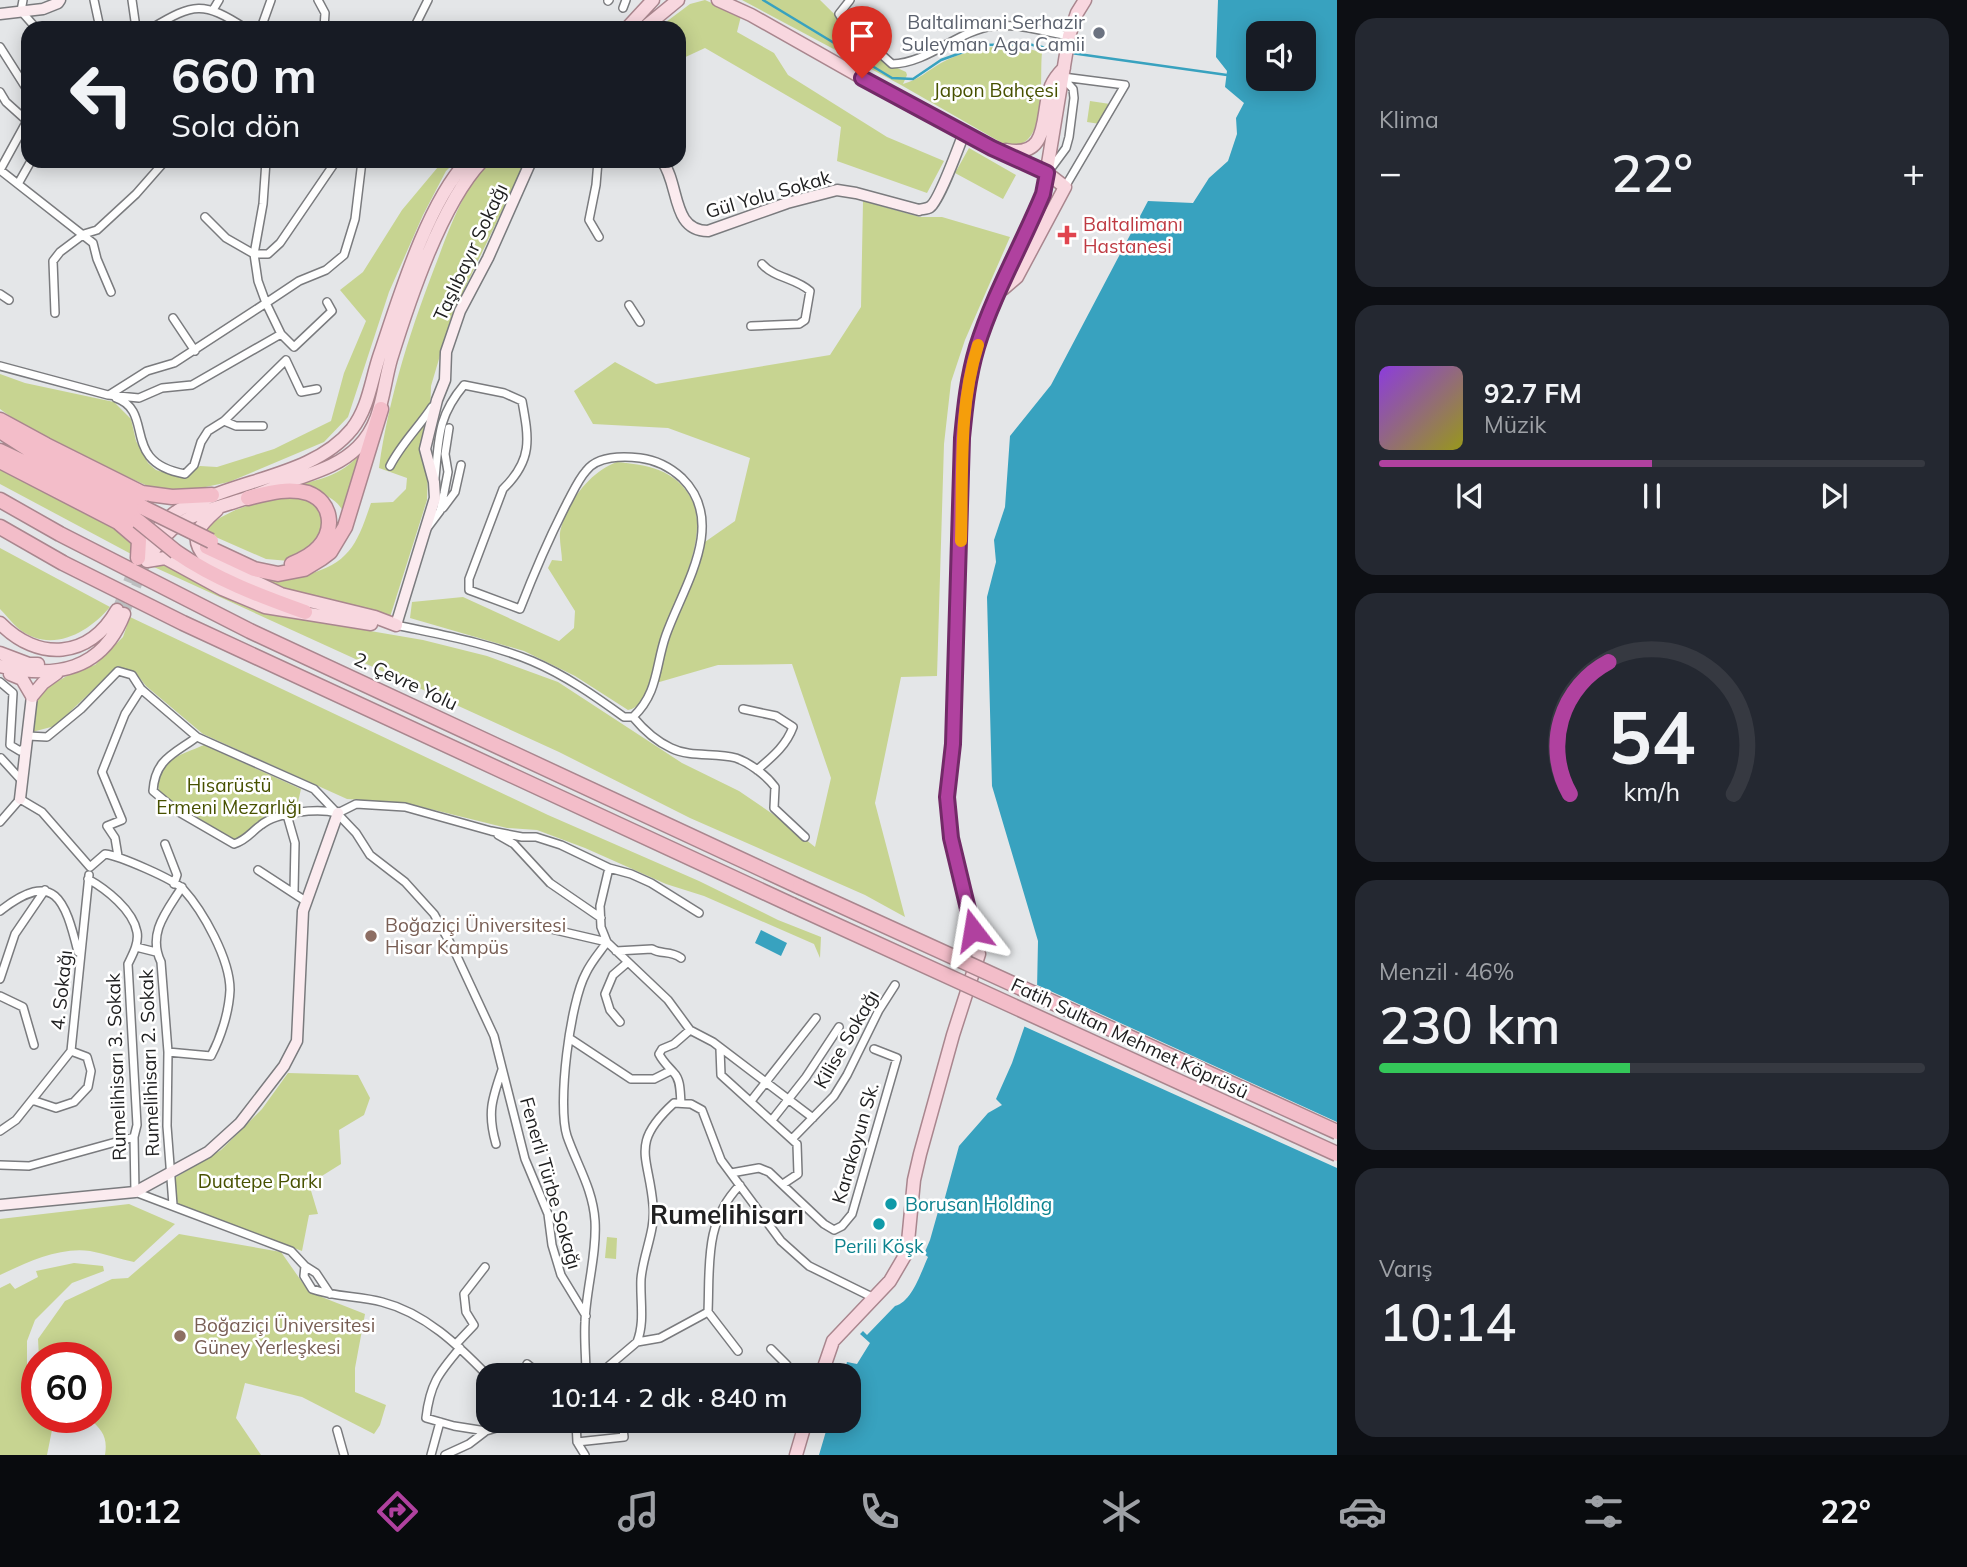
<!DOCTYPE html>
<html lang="tr">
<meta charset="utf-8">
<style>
body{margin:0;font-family:Mulish,sans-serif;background:#242831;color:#f1f3f6;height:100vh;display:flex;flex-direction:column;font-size:26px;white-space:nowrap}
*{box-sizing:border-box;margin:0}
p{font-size:23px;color:#9ea1a6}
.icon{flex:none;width:38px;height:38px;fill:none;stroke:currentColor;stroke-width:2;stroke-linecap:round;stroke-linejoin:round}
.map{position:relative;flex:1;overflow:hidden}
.details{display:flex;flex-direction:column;gap:18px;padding:18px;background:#0d0f14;width:630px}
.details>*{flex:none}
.banner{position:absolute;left:21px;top:21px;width:665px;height:147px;border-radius:21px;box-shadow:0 4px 18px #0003;background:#171b24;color:#f1f3f6;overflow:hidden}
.fabs{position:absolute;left:1246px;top:21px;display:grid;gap:14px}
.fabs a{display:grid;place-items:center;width:70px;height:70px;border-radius:14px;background:#171b24;box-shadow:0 4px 18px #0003;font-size:35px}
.speed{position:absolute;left:21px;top:1342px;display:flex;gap:14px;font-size:35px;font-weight:700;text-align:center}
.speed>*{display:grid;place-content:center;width:91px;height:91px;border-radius:50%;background:#171b24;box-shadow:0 4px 18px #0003;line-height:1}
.speed .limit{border:10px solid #d22;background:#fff;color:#111}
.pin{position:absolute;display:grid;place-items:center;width:60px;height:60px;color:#fff;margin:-72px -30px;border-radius:50% 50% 50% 0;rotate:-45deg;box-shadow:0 0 7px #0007}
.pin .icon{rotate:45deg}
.me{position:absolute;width:77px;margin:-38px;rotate:346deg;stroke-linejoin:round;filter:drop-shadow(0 0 5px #0008)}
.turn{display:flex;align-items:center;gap:24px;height:147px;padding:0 35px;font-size:32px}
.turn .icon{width:91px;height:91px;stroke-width:2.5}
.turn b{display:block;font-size:49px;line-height:60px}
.big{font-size:52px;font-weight:600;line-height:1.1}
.details .tile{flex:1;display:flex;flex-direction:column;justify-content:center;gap:10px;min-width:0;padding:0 24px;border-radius:21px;background:#242831}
.details .dial{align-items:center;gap:0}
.dial svg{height:182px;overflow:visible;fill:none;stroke:#363941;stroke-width:7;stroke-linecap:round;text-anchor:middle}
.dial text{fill:#f1f3f6;stroke:none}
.song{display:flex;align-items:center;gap:21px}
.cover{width:84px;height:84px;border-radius:10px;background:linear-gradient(135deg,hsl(270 70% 55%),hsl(60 70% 35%))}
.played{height:7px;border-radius:4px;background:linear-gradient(90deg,#b0419f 50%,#363941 50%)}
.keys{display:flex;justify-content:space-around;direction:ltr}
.heat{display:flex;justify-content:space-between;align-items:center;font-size:38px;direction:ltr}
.charge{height:10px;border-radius:5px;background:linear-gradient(90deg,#34c759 46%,#363941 0)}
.trip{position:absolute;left:476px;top:1363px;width:385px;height:70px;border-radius:21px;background:#171b24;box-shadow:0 4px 18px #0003;font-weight:600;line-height:70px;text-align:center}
.tab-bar{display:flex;height:112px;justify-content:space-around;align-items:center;background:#090b0e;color:#9ea1a6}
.tab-bar .icon{width:49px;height:49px}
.tab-bar .on{color:#b0419f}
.tab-bar b{font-size:32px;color:#f1f3f6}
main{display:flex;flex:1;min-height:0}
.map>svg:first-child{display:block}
.green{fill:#c7d491}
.water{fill:#38a2bf;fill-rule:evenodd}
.pier{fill:#e4e6e8}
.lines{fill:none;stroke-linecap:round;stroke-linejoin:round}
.stream{stroke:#38a2bf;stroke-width:2.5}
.secondary-tunnel{stroke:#bdbec0;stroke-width:10;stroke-dasharray:10 5;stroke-linecap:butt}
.street-casing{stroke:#7a7b7e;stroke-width:10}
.secondary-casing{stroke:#7a7b7e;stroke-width:13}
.primary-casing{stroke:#a9868e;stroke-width:15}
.highway-casing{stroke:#a9868e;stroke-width:17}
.street{stroke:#fff;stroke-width:7}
.secondary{stroke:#fbebef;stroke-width:10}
.primary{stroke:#f8d7df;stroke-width:12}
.highway{stroke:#f3bdc9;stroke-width:14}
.highway-bridge-casing{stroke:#a9868e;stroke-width:17;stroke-linecap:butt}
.highway-bridge{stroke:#f3bdc9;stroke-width:14}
.route-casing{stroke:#722a67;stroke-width:18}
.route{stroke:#b0419f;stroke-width:12}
.slow{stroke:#f59e0b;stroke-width:12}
.worship-dot{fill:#6b7280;stroke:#fff;stroke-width:2.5}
.health-dot{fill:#e0444e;stroke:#fff;stroke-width:2.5}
.education-dot{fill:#8d6e63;stroke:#fff;stroke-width:2.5}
.culture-dot{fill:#0f9aa8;stroke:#fff;stroke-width:2.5}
.labels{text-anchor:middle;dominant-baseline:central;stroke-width:5;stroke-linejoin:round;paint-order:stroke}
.worship-label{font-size:19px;fill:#5b616d;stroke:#fff;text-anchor:end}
.park-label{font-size:19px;fill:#475100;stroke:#fff}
.street-label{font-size:19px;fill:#202021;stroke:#fff}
.health-label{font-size:19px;fill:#be3a42;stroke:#fff;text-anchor:start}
.education-label{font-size:19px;fill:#785e54;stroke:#fff;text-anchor:start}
.culture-label{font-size:19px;fill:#0d838f;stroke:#fff;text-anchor:start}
.district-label{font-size:26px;font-weight:bold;fill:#202021;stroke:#fff}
</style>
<main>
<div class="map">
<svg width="1337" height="1455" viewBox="0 0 1337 1455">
<rect width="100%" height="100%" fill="#e4e6e8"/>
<path class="green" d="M705 0 741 16 737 32 774 53 788 75 887 137 944 161 927 193 837 161 841 127 705 48 679 60V28H658L690 4Z
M742 0H820L882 61 906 72 907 75 903 84C920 79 927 71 941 63 971 47 1010 40 1042 53 1039 78 1050 159 1002 143L901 85Z
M1090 101 1110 104 1100 124 1087 122Z
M969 148 1016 175 1003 199 955 173Z
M443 161H456L446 171 423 215 389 292 348 417 324 442 229 482 196 489 157 490 98 464 18 422 0 409V374L25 383 114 402 131 419 136 441 148 463 156 470 182 478 200 466 217 467 274 449 331 421 344 373 366 321 340 290 363 272 402 210Z
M489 161H526L452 315 431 386 427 500 390 617 279 587 222 560C238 566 256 576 273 579 284 580 296 578 306 575 350 563 357 544 371 503L393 502 406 489 407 478 379 468C389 395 412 325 439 256 451 224 465 187 489 161Z
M863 201 920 217H942L1010 237 965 340 951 382 944 444 937 676 901 677 875 803 905 917 865 895 690 818 559 752 154 567 163 565 265 613 423 640 487 656 558 682 682 763 739 791 780 819 815 847 831 778 792 664 718 665 656 683 664 643 702 544 735 521 750 458 668 428 593 424 574 391 615 362 656 384 830 355 861 307Z
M366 446 346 518C339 494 310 488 288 487 322 479 345 476 366 446Z
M617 462C647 465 675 469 691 498 713 540 669 606 658 651 654 669 650 706 628 710L575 676 524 651 410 618 412 602 463 597 559 641 574 628 575 611 548 568 552 560 562 561C562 551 558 537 561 528 568 501 591 471 617 462Z
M0 464 134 539 133 555 0 484Z
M289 494 310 498 326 519 316 545 289 561 266 559 202 531C227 509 256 502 289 494Z
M0 548 110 607C88 633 51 654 19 629 12 623 6 615 0 609Z
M130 617 548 815 699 881 778 920 821 937 820 958 814 944 704 896 666 884 585 848 537 830 507 828 406 803 347 799 203 734 146 686 135 672 118 666 55 726 32 732 37 699 46 688 79 669 95 665 123 637Z
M204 745 301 789 296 811 264 818 243 838 233 840C216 830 173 810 162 797 154 786 160 770 169 762 178 754 193 750 204 745Z
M288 1073 358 1075 370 1098 364 1115 339 1130 341 1164 309 1184 318 1214 309 1215 302 1251 178 1205 173 1179 221 1150 262 1109Z
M129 1204 175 1224 134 1262C120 1259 105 1254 90 1251 59 1247 28 1262 0 1275V1219Z
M179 1234 281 1252 309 1292 365 1314 355 1368V1392L386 1405 380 1425 374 1434 302 1397 245 1383 236 1418 261 1455H105C108 1437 102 1430 89 1418H96V1358H58L56 1354 39 1358 38 1339 65 1301 112 1279 128 1278Z
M607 1237 617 1238 616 1259 605 1258Z
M74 1263 103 1266 104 1271 72 1283 35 1320 27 1341V1369L37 1383V1418L54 1420 47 1455H0V1288L10 1283 15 1289 38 1277 36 1271Z"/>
<path class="water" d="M1218 0H1337V1455H819L829 1421H849V1376L843 1375 847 1362 857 1364 870 1343 860 1334 863 1331 867 1335 895 1306C912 1302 921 1272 928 1257L924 1254 930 1240 941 1201H944L959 1146 988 1113 1002 1105 996 1099 1012 1063 1037 990 1038 941 992 786 987 597 996 562 994 540 1005 507 1010 436 1051 385 1148 201 1193 203 1209 178 1228 161 1237 134 1236 118 1244 103 1225 87 1227 71 1216 57ZM1258 33H1304V79H1258Z
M761 930 787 943 781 956 755 943Z"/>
<path class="pier" d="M1033 983 1337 1122V1168L1021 1025 1033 990Z"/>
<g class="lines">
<path class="stream" d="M763 0 892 78 913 79 941 60 983 45 1028 44 1061 51
M1071 53 1227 75"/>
<path class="secondary-tunnel" d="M117 610 134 567
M124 614 147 561"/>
<defs>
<path id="street" d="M23 0 21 11 36 28
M94 0 100 28
M132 0 136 28
M318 0 325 13 324 28
M850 0 839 14 842 19 892 64C929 63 958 30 994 26 1017 23 1046 32 1069 36
M608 1 609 0
M623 8 626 0
M213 10 219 0
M152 28C194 3 203 1 245 28
M261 28 271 0
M414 28 428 0
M0 47 28 91
M1063 77 1125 85 1065 187
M0 92 6 102 26 120
M266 161 263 204 254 254H268L280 243 336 161
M598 161 596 185 589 220 599 237
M0 170 93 243 97 259 111 292
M0 170 28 119
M1049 171 1066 148 1069 137 1074 98 1073 89 1063 78
M18 184 31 161
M0 294 9 300
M629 305 640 322
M55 313 53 261 60 252 84 234 97 230 136 194 165 161
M173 318 195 351
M751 326 799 324 805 320 810 291C796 278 774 278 762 264
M281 334 266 303 299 281 326 270 344 255 355 219 362 161
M0 366 108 395 139 398 162 388 192 385 281 334 294 347 332 311 327 302
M109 395 147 371 174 363 266 303 258 281 254 254 226 238 205 217
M116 398C156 412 119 462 185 474L194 465 201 442 208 431 224 421 286 360 301 392 317 389
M224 421 236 426H263
M390 466C401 444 419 427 432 407
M443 508 455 492 461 465
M428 527 440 511 444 493 448 472 445 454 449 428
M396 625C442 635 488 643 532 661 565 675 595 696 624 717H633C659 692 655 666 666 635 683 587 728 523 682 478 670 467 656 460 640 458 623 456 597 456 586 471 578 480 573 492 567 503 549 538 534 573 520 609L469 590V579L503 489C533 460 529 439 522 401L504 393 464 385C437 417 439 439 435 478
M0 682 13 693 10 745 20 751 26 747
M743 709 776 716 793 727C786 746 772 757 757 770
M633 717C643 729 656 741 671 748 691 758 715 752 736 758 750 763 766 775 775 787L774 808 805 837
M28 736 47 737 81 709 118 671 132 675 141 689 197 737 314 789 356 833 370 855 405 882 434 914 454 950 494 1036 525 1159 548 1214 552 1245 561 1275 586 1316
M197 737C174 754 155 759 153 791L177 811 234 844C247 840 251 832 261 825 277 812 318 808 337 813
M1 758 22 781
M338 813 356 804 405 807 491 831 522 837H536L561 845 609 868 631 874 651 883 699 913
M287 815 295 843 294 892
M0 822 20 799 42 812 90 867
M498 835 514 844 550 883 601 918
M165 844 177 875 174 884
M118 856 115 838 107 826 122 820 102 772 125 714 141 689
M90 867 105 854C120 856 173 879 183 889 203 911 230 959 230 990 229 1012 221 1037 211 1056L168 1052
M609 868 600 906 601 927 607 942 668 1000 690 1030 713 1042 813 1118
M258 870 307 902
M88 879C106 889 133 910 137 932 139 943 133 954 128 964L137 1125 134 1137 135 1192 291 1251 305 1266 316 1273 330 1294
M0 911C55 868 65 900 78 952
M551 929 607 942
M136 947 156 952
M616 951 652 949C661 955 670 950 681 958
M0 979 15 934 45 890
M0 996 23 1007 34 1045
M620 1022 610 1010 605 994 613 975 628 962
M569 1038 631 1079H654L670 1071
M720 1049 721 1075 797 1144 798 1174 783 1184
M32 1100 56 1108 74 1102 88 1087 91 1071 87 1057 71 1051
M751 1101 816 1018
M681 1103C680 1093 681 1080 674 1073 668 1066 663 1062 659 1054L662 1049 674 1044 690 1030
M772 1120 806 1077 839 1027
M0 1131 16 1120 71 1051 89 875
M793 1138 834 1096 847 1075 879 1010 895 985
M496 1144C487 1113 492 1099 502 1070
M0 1165 29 1166 134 1137
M731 1173 759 1168 769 1172 824 1224 834 1230 842 1226 852 1214 897 1058 874 1049
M173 1205 167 1126 168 1052 161 962C147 933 167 911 182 887
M305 1266 304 1276 312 1289C334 1297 359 1296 382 1302 425 1313 458 1345 488 1376
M708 1312 738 1351
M637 1342C645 1322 640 1301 641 1279 643 1254 656 1230 653 1205 649 1156 629 1144 674 1103L691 1104 702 1110 721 1160 781 1241 809 1266 874 1298
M456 1344 474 1325 466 1312 464 1294 485 1267
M460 1348C438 1374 430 1384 426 1418L454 1426 486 1431 520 1421
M771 1349 787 1365 790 1376
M527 1364 542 1376
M586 1376C586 1358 584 1340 585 1322 586 1289 597 1255 595 1221 593 1189 577 1165 567 1136 557 1105 570 1002 586 973 591 962 600 952 607 942
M597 1376 637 1342 660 1338 708 1312C710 1265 704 1222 740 1185
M576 1421 577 1442 585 1455
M337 1430 344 1455
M577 1442 624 1437 622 1421
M431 1455 440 1422
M445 1455 469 1444 486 1431"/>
<path id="secondary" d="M0 14 43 9 58 3 60 0
M662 161C680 184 671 231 708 231L787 203 837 190 856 193 919 210C922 209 927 209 930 207 939 201 959 146 964 133
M396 625 435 498 434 482 425 449 437 400 445 380 446 352 460 311 488 258 531 161
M20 799 32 696
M0 1205 135 1192 208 1152 240 1123 284 1066 297 1041 303 911 338 813"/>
<path id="primary" d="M718 0 751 15 912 106 992 148 1047 173 1065 187 1017 277 1003 289
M627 28 653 0
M644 28 678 0
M1006 150C1052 159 1040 112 1051 86 1054 79 1059 73 1064 68
M217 510C200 525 187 537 206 558L281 594 375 617 396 625
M138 557C148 541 160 523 176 512 182 507 192 504 200 501 249 478 316 473 352 429 369 407 371 380 380 354 399 298 427 204 467 161
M147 561C174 514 200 514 247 498 265 492 283 483 302 477 322 470 342 463 358 447 383 422 382 390 391 359 409 301 441 204 482 161
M147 561 165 558 222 589 265 607 371 624
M0 623C38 662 89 659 117 610
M0 653 29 664H38
M0 666C55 679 102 671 124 614
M10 674 22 679 32 696
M32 696 43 683 57 673
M821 1376 833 1341 890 1281 907 1252 914 1180 920 1154 953 1035 979 954 951 838 947 797 953 744 962 438 969 380 976 349 986 322 1043 194 1069 36 1077 13 1085 0
M796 1455 806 1421"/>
<path id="highway" d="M0 420 46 445 142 493 172 497 212 495
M0 431 47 461 144 508
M0 451 116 506
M0 461 118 522 139 540 138 558
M248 498C268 493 288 487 308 493 332 502 335 529 319 547 312 555 302 560 292 564
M0 500 60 534 250 631 800 887
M111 504 138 521
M0 527 63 563 183 623 792 905
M207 547 254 569 278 574 304 569 322 558 330 552 345 527 381 409
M176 552C215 579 260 596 305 612"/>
</defs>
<use href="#street" class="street-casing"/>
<use href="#secondary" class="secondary-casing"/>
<use href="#primary" class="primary-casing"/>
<use href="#highway" class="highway-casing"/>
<use href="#street" class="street"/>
<use href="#secondary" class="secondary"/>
<use href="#primary" class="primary"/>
<use href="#highway" class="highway"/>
<defs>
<path id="highway-bridge" d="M144 508 211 541
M138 521 176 552
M800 887 1337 1132
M792 905 1337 1154"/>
</defs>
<use href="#highway-bridge" class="highway-bridge-casing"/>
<use href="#highway-bridge" class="highway-bridge"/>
</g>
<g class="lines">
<defs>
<path id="route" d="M862 78 992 148 1047 173 1043 194C1022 245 993 295 977 347 968 377 965 407 962 438L953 744 947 797 951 838 973 930"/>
</defs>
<use href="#route" class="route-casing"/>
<use href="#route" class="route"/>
<path class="slow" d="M961 541C963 475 958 409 978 345"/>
</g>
<circle class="worship-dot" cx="1099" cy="33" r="7"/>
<path class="health-dot" d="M1063.5 224.5h7v7h7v7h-7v7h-7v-7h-7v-7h7z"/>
<g class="education-dot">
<circle cx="371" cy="936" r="7"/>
<circle cx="180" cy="1336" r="7"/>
</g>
<g class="culture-dot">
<circle cx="891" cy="1204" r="7"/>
<circle cx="879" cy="1224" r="7"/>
</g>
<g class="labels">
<g class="worship-label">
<text x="1085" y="22">Baltalimani Serhazir<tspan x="1085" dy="22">Suleyman Aga Camii</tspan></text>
</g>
<g class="park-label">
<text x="996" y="90">Japon Bahçesi</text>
<text x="229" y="785">Hisarüstü<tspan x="229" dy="22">Ermeni Mezarlığı</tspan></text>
<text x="260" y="1181">Duatepe Parkı</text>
</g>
<g class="street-label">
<text transform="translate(768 194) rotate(-16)">Gül Yolu Sokak</text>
<text transform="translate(470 252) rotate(-65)">Taşlıbayır Sokağı</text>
<text transform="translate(406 681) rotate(25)">2. Çevre Yolu</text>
<text transform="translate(61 990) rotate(-84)">4. Sokağı</text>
<text transform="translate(1130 1038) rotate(25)">Fatih Sultan Mehmet Köprüsü</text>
<text transform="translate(846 1039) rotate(-60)">Kilise Sokağı</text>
<text transform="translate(149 1063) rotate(-92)">Rumelihisarı 2. Sokak</text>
<text transform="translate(116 1067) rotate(-92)">Rumelihisarı 3. Sokak</text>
<text transform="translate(855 1143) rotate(-74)">Karakoyun Sk.</text>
<text transform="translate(551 1183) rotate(74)">Fenerli Türbe Sokağı</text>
</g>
<g class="health-label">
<text x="1083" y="224">Baltalimanı<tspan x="1083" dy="22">Hastanesi</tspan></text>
</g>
<g class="education-label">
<text x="385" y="925">Boğaziçi Üniversitesi<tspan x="385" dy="22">Hisar Kampüs</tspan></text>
<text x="194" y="1325">Boğaziçi Üniversitesi<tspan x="194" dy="22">Güney Yerleşkesi</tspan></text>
</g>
<g class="culture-label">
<text x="905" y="1204">Borusan Holding</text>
<text x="879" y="1246" text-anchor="middle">Perili Köşk</text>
</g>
<g class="district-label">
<text x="727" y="1214">Rumelihisarı</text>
</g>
</g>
</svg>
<div class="fabs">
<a><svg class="icon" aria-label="sound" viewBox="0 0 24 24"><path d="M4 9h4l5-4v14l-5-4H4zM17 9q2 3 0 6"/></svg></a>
</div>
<div class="speed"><div class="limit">60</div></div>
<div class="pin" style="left:862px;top:78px;background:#d93025"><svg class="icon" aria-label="arrive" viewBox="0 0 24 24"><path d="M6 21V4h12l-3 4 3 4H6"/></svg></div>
<svg class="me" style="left:973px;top:930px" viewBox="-20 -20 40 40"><path d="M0-17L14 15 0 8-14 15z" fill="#b0419f" stroke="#fff" stroke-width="4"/></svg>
<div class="trip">10:14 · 2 dk · 840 m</div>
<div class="banner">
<div class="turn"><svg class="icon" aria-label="left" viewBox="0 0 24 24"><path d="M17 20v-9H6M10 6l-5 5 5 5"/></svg><div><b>660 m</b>Sola dön</div></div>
</div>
</div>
<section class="details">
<div class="tile"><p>Klima</p>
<div class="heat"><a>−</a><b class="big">22°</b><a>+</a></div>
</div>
<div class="tile">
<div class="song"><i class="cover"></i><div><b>92.7 FM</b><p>Müzik</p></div></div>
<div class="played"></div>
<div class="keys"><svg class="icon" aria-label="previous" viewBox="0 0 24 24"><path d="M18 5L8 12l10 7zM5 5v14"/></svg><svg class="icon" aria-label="pause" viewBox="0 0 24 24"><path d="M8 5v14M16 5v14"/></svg><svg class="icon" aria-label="next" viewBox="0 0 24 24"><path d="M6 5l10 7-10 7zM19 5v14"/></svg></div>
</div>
<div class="tile dial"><svg viewBox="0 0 100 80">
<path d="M14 69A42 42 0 1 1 86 69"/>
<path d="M14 69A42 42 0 0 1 31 11" stroke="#b0419f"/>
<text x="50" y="56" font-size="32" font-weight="700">54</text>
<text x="50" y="72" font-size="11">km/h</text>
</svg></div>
<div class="tile"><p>Menzil · 46%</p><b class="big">230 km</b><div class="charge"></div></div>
<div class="tile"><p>Varış</p><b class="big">10:14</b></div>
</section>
</main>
<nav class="tab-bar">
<b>10:12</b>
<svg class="icon on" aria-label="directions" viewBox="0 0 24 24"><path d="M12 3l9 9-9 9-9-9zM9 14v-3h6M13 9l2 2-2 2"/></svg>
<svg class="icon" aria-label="music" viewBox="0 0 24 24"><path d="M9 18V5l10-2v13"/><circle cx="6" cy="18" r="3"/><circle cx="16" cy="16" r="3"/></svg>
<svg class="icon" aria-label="phone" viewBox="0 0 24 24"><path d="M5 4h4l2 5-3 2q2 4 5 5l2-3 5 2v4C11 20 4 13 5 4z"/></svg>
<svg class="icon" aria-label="climate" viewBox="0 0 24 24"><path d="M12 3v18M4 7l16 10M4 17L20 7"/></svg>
<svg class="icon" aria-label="car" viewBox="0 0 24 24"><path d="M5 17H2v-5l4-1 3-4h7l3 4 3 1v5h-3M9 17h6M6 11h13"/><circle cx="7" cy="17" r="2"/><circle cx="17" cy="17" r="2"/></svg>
<svg class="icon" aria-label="filters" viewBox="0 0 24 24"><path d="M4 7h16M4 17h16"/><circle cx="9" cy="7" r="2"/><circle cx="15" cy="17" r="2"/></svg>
<b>22°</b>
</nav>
